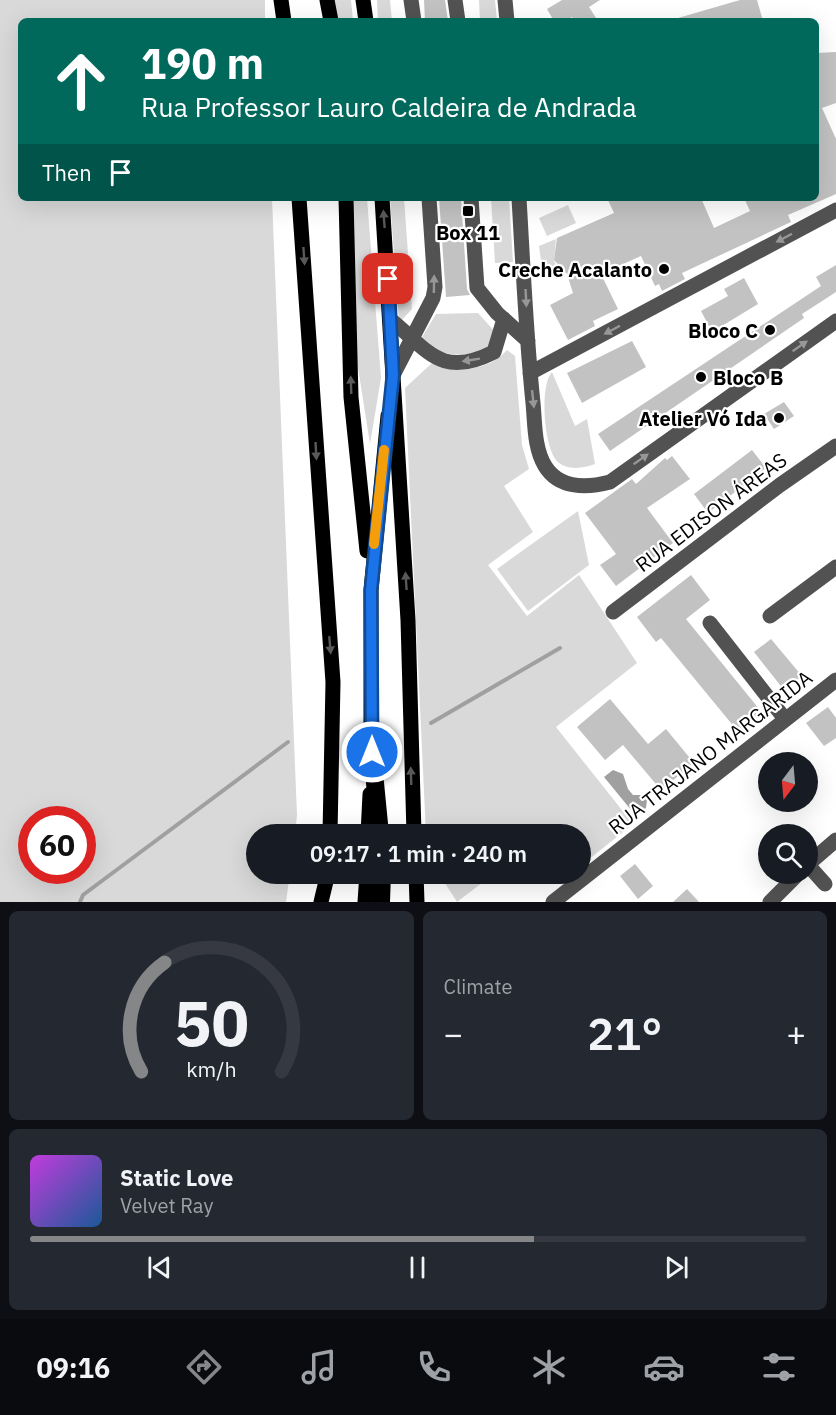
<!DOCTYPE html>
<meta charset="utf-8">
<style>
body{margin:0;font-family:"IBM Plex Sans",sans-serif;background:#242831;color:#f1f3f6;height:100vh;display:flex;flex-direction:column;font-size:22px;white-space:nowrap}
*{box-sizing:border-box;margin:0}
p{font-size:20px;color:#9ea1a6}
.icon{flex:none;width:33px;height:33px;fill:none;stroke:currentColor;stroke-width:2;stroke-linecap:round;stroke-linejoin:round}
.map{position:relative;height:902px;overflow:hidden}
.side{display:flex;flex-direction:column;gap:9px;padding:9px;background:#0d0f14;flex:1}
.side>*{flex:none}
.top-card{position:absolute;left:18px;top:18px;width:801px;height:183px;border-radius:9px;box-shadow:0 6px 24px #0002;background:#00695c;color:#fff;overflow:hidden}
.needle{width:39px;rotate:196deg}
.fabs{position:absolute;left:758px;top:752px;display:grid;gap:12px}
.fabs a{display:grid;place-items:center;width:60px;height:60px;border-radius:50%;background:#171b24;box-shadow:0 6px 24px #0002;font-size:30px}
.speed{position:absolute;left:18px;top:806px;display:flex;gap:12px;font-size:30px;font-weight:700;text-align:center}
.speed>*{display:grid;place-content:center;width:78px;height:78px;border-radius:50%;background:#171b24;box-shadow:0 6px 24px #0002;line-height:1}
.speed .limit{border:9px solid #d22;background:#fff;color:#111}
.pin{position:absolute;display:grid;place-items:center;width:51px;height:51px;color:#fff;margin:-26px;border-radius:12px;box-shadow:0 3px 9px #0006}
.me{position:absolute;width:66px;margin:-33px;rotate:0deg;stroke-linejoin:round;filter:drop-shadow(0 0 4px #0008)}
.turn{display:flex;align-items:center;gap:21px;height:126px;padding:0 24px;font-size:27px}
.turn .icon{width:78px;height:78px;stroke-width:2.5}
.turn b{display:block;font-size:42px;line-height:51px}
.then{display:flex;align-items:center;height:57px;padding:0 24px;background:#0003;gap:12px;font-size:22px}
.big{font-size:45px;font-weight:600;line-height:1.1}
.side .card{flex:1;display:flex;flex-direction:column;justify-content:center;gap:9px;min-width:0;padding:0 21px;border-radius:9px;background:#242831}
.side .dial{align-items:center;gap:0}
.dial svg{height:156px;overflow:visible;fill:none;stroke:#363941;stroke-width:7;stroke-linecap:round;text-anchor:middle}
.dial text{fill:#f1f3f6;stroke:none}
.song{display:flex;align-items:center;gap:18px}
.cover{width:72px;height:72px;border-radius:9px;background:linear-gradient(135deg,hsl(290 70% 55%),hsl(210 70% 35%))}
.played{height:6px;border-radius:3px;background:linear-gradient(90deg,#858687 65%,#363941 65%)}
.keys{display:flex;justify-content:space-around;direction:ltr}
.heat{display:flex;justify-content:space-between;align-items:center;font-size:33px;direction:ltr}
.side .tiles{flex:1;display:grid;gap:9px;grid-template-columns:1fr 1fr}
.card:last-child{grid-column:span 2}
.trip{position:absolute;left:246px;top:824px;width:345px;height:60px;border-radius:30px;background:#171b24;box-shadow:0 6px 24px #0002;font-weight:600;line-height:60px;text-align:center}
.dock{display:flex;height:96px;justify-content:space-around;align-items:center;background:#090b0e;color:#9ea1a6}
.dock .icon{width:42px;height:42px}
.dock .selected{color:#858687}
.dock b{font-size:27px;color:#f1f3f6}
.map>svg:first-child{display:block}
.green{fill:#d9d9d9;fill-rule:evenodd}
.water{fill:#a0a0a0}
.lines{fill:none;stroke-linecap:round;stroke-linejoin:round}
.stream{stroke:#a0a0a0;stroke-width:4}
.building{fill:#c2c2c2}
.minor{stroke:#525252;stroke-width:15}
.major{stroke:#000;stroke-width:15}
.highway{stroke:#000;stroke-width:18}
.oneway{fill:#595959}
.oneway2{fill:#979797}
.route-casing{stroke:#114b97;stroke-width:15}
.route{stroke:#1a73e8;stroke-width:10}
.slow{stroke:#f59e0b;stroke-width:10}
.poi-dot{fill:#000;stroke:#fff;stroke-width:2}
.labels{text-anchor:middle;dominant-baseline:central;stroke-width:4.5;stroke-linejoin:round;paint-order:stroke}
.poi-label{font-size:20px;font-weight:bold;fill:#000;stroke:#fff;text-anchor:end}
.street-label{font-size:20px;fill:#000;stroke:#fff}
</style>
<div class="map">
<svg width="836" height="902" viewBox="0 0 836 902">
<rect width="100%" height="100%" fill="#fff"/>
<path class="green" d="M0 0H265V21H21V198H272L297 815 295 834H256V873H290L286 902H0ZM32 819H82V870H32Z
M333 0H351L353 21H336Z
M377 0H390L392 21H378Z
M479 0H495L497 21H480Z
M348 198H367L381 378 370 444 356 355Z
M390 198H404L412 309 399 323Z
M491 198H509L513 262 495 263Z
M568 205 576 223 547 236 539 218Z
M556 239 554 261 557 266 552 272 543 275 539 246Z
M478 313 497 334 492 347C468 357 440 359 421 339L436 314Z
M507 350 515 356 522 445 529 469 504 486 533 532 488 565 527 616 579 575 637 663 556 727 633 824 583 864 580 834H559L553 827 544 834H426L405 388 432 363C458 372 488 372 507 350Z
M552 372 575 426 587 419 595 464C584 468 568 471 558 462 544 450 539 386 552 372Z
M578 511 589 565 528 611 497 569Z
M430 873H495L457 902 441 877Z"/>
<path class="water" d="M613 770 623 774 628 789 633 795H642L647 800 646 808 636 816 604 777Z"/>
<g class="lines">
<path class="stream" d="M431 723 560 648
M80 902 83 895 288 742"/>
</g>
<path class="building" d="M424 0H445L448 21H425Z
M562 0H600L589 7 598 21H574L572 17 565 21H554L547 9Z
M740 0H757L763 21H678V18Z
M836 52V103L822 108 836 139V194L788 215 791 222 682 273 685 279 662 291 659 284 655 286 641 256 601 274 618 309 593 321 595 326 568 340 550 305 573 293 567 274 554 260 557 238 614 213 607 198H701L714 228 750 211 744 198H816V53Z
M439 198H461L467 289 470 295 446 297Z
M836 265V292L802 314 804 318 610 451 598 434 821 286 816 277Z
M744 278 758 304 712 332 701 311 728 296 724 289Z
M632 341 646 367 582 403 567 373Z
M784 402 794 416 774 429 764 414Z
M752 450 766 468 708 513 694 494Z
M672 456 690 479 647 508 673 543 616 586 600 565 616 554 585 513 632 479 636 484 665 458 667 460Z
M691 575 710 600 686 619 764 715 740 734 661 638 656 642 637 617Z
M771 639 802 676 784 690 754 652Z
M610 699 648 744 666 729 694 763 661 790 623 745 605 760 577 727Z
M828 707 836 718V738L824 746 806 723Z
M635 864 653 886 638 899 620 876Z
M687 889 699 902H673Z"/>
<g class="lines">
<path class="minor" d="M411 0 414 21
M455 0 458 21
M505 0 507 21
M471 198 477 288 497 313 528 341
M519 198C523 266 526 335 533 403 535 423 534 448 545 466 559 489 587 488 610 482L836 321
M391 320C428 350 441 379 494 352L504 319
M530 373 836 210
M393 375 433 298 435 287 429 198
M613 612 780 485 836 446
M770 616 836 567
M710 623 785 719
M807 865 836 840
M808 865 825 884
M553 902 836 680
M770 902 799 873"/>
<path class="major" d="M281 0 284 21
M327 0 331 21
M363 0 366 21
M299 198 333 682 330 834
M346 198 351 397 367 551
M382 198 408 620 414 834
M371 764V590L388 416
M368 834 370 794
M416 873 417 902
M321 902 328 873
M365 902 367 873"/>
<path class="highway" d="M372 752 380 834
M381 902 382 873"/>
</g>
<defs><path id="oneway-solid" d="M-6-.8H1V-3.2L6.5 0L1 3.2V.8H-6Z" transform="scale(1.5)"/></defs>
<g class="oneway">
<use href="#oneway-solid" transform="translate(384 219) rotate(-94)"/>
<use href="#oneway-solid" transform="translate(304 256) rotate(86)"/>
<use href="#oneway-solid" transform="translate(351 385) rotate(-92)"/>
<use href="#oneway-solid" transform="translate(316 451) rotate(87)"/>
<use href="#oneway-solid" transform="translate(406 581) rotate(-94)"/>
<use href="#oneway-solid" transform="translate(330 645) rotate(85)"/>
<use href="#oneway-solid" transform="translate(411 776) rotate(-92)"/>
</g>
<g class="oneway2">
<use href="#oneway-solid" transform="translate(784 238) rotate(152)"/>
<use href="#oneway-solid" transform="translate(434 284) rotate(-89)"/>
<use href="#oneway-solid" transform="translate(526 298) rotate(87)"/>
<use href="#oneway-solid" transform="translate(612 330) rotate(152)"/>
<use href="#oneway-solid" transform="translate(800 346) rotate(-35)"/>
<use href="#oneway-solid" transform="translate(471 360) rotate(171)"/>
<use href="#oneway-solid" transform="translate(533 399) rotate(84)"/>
<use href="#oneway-solid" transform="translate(641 459) rotate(-35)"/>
</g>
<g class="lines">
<defs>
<path id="route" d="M372 752 371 590 393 375 388 279"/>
</defs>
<use href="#route" class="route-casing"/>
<use href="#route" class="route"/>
<path class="slow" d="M374 544 384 450"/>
</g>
<g class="poi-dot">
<rect x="462" y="205" width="12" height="12" rx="3"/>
<circle cx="664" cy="269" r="6"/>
<circle cx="770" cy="330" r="6"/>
<circle cx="701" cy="377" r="6"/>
<circle cx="779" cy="418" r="6"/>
</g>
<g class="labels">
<g class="poi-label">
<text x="468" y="232" text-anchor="middle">Box 11</text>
<text x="652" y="269">Creche Acalanto</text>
<text x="758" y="330">Bloco C</text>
<text x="713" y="377" text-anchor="start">Bloco B</text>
<text x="767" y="418">Atelier Vó Ida</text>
</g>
<g class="street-label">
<text transform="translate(711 512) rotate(-37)">RUA EDISON ÁREAS</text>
<text transform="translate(710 752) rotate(-38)">RUA TRAJANO MARGARIDA</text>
</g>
</g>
</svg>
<div class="fabs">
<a><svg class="needle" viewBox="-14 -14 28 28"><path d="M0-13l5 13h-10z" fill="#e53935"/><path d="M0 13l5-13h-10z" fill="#9ea1a6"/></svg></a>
<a><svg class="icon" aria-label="search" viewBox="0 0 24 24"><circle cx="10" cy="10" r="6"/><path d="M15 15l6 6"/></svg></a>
</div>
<div class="speed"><div class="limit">60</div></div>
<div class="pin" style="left:388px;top:279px;background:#d93025"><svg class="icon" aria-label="arrive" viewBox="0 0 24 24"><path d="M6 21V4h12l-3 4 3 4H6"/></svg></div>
<svg class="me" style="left:372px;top:752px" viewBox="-20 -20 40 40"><circle r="17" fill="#1a73e8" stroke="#fff" stroke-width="3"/><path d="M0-11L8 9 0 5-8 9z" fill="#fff"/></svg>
<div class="trip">09:17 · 1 min · 240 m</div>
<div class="top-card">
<div class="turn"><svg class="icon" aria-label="ahead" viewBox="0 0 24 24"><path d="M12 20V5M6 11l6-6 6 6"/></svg><div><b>190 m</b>Rua Professor Lauro Caldeira de Andrada</div></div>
<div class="then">Then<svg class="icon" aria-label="arrive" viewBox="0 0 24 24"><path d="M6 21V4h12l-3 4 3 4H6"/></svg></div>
</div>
</div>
<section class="side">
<div class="tiles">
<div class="card dial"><svg viewBox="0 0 100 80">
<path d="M14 69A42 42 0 1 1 86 69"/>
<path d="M14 69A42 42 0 0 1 26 13" stroke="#858687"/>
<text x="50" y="56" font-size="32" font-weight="700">50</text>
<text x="50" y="72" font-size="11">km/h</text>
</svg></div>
<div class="card"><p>Climate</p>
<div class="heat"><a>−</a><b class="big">21°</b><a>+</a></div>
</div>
<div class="card">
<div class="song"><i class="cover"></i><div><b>Static Love</b><p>Velvet Ray</p></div></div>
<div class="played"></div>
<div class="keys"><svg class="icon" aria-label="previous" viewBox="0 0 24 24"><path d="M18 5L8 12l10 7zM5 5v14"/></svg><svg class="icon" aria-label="pause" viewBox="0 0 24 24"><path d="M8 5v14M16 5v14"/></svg><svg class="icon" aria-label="next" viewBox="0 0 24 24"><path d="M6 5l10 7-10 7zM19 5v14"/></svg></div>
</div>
</div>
</section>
<nav class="dock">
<b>09:16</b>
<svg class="icon selected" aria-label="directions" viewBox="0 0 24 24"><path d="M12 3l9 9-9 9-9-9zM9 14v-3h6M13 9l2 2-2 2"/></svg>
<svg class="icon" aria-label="music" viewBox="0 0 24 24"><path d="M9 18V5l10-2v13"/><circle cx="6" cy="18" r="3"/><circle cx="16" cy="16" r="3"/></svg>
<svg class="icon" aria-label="phone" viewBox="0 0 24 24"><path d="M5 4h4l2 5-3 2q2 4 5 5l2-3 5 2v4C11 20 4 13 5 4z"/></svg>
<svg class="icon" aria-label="climate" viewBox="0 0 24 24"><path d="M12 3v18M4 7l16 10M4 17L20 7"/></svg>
<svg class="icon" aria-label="car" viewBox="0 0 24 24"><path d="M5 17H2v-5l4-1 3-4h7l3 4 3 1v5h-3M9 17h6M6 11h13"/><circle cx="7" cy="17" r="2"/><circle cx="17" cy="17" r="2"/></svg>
<svg class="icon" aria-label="filters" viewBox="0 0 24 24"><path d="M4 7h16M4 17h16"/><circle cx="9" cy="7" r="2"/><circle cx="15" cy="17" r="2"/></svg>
</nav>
